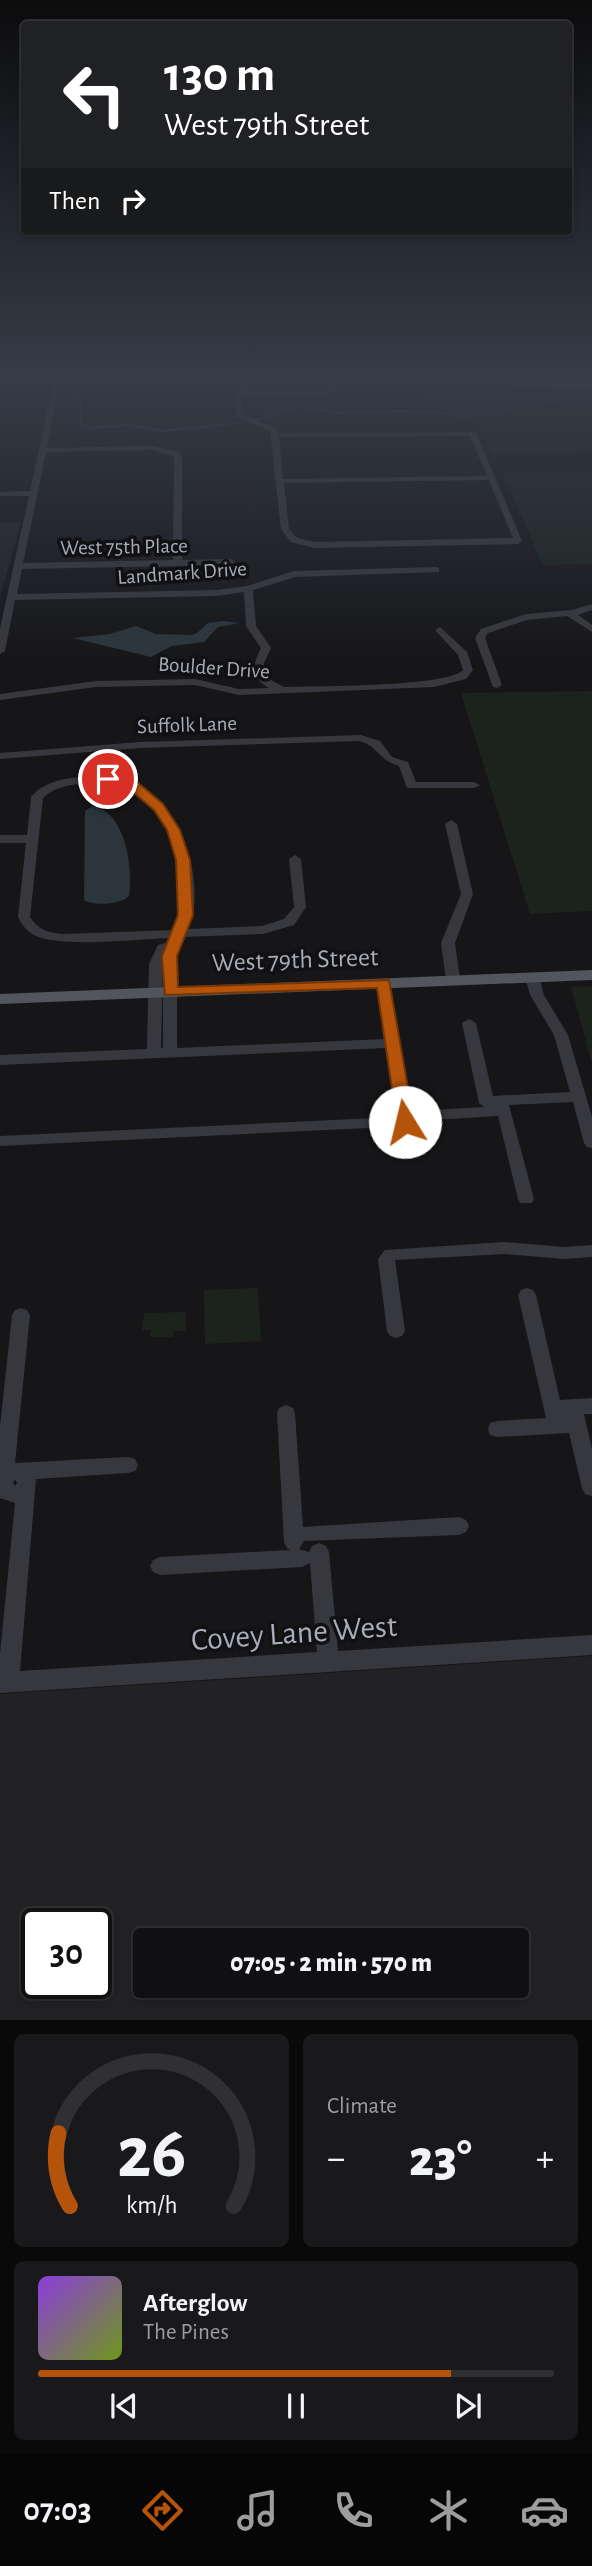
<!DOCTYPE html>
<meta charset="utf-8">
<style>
body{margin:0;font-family:"Alegreya Sans",sans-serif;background:#19191b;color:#f1f3f6;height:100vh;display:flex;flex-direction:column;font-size:26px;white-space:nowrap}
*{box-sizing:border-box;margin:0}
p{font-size:23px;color:#9c9d9f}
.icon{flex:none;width:38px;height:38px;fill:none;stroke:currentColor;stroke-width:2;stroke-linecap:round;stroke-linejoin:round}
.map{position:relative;height:2020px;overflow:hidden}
.panel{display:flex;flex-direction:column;gap:14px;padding:14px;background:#09090a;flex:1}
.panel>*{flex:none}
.hud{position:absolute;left:21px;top:21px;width:551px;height:214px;border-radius:7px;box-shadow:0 4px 10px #0003,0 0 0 2px #303032;background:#202124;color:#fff;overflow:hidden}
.speed{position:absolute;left:21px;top:1908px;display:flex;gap:14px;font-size:35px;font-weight:700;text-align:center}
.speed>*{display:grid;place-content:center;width:91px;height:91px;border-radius:50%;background:#101012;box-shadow:0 4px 10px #0003,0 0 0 2px #303032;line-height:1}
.speed .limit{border:4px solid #111;border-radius:10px;background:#fff;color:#111}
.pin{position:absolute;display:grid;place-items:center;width:60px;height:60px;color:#fff;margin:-30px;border:4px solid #fff;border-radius:50%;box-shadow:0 2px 7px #0007}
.me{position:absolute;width:77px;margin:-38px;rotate:351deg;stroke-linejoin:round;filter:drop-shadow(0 0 5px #0008)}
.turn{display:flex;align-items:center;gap:24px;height:147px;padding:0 28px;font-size:32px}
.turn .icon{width:91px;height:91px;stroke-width:2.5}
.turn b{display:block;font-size:49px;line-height:60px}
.then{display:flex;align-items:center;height:66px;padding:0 28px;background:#0003;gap:14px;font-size:26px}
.big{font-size:52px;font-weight:800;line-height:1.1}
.panel .widget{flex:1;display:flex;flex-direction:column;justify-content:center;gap:10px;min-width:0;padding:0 24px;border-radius:10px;background:#19191b}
.panel .dial{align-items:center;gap:0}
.dial svg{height:182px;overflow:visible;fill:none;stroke:#303032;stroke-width:7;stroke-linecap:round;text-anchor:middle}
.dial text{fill:#f1f3f6;stroke:none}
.song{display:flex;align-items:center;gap:21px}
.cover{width:84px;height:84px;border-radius:10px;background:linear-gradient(135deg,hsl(270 70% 55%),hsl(80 70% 35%))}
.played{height:7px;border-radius:4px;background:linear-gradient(90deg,#b45309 80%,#303032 80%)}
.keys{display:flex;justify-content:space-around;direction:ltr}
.heat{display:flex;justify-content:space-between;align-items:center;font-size:38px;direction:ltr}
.panel .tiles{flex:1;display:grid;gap:14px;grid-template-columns:1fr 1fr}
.widget:last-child{grid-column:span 2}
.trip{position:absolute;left:133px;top:1928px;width:396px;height:70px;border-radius:7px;background:#101012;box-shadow:0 4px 10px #0003,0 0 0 2px #303032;font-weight:800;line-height:70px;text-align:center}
.dock{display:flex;height:112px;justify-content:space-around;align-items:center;background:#060607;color:#9c9d9f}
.dock .icon{width:49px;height:49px}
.dock .on{color:#b45309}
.dock b{font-size:32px;color:#f1f3f6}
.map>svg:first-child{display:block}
.built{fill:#222225;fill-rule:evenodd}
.green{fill:#1c231d}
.water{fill:#2c353c}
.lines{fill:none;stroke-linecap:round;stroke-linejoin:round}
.stream{stroke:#2c353c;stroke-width:2}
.minor{fill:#37383d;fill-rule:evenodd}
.major{fill:#53555c;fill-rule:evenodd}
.route{fill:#b45309;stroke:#753606;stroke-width:2}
.labels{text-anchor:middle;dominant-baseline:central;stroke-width:7;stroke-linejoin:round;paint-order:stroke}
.far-street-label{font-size:21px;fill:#a8adb8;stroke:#111113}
.street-label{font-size:26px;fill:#a8adb8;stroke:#111113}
.near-street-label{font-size:32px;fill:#a8adb8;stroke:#111113}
</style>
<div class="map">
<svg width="592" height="2020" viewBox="0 0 592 2020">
<rect width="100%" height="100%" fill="#161618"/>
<path class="built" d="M21 522 0 597V523Z
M592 1656V2020H0V1694ZM37 1923H96V1983H37ZM145 1941H516V1986H145Z"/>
<path class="green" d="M400 384 592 387V450L494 454 478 419H453C443 397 423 398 401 398Z
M592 471V564L543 565 502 472Z
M592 691V911L530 914 461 693Z
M592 986V1063L571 987Z
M258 1288 261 1341 205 1344 204 1290Z
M186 1312V1331H173V1337H150L151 1330H142L144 1313Z"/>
<path class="water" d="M223 621 240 623 218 627 204 642 172 646 151 657 73 638 110 634 136 626 156 634 191 635 197 633 208 623Z
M93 806C127 813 133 870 129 896 120 905 94 906 84 900L85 811Z"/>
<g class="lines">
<path class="stream" d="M71 380 69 388 81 399 80 421 83 425 91 428 127 425 163 431 248 422 297 407 340 413 402 411 481 415 569 398 592 397"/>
<path class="minor" d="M54 380H60L47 448 152 446 179 452 182 458V560L231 559 235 562 231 565 22 569 17 594 217 590 247 586 294 571 436 567 439 568V572L295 577 253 590 256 626 271 648 264 663V673L269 679 284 687C314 686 448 687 463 670L458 655 435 630 440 627 467 652 473 670 466 679 434 687 239 695 195 685 96 687 0 700V694L96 681 195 679 239 689 269 688C250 677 252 666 261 648L246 626 244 592 217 596 15 600 5 651 0 654V628L29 496H0V492L30 491ZM152 450 173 456 174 458 173 560 23 563 46 452Z
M246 380H253L242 392 324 390 329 388 333 380H339L334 390 325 394 242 396 244 415 277 428 278 433 476 432 522 541 518 544 315 548 291 542 281 529 270 431 236 416 234 390ZM470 436 487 476 283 479 279 437ZM489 480 513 538 315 542 297 538 289 529 284 483Z
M592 604V610L578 615 592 625V632L567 616 527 620 488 633 485 638 502 685 497 688 493 687 475 638 481 629 526 614 572 610Z
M361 735 380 741 392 757 408 762 416 782H474L480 785 474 788H407L399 766C377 759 380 748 360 741L140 748 0 759V753L140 742Z
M105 776C172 776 211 875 188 929L262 926 284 919 294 907 289 859 295 855 301 859 306 907 294 925 263 934 184 937 177 956V1048L385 1039 377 983 379 980H389L413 1122 410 1126 0 1146V1136L397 1117 387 1048 0 1065V1055L147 1049 149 964 158 945 169 942 171 938C139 939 63 948 36 936 27 932 22 925 18 917L26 843H0V835H27L31 797C49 776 79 777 105 776ZM105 783C166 783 196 881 175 930L62 934C49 933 37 929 30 917L43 798C60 782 83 784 105 783ZM163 963V1048H161L163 964Z
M451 820 457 824 473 894 455 943 460 980 453 984 446 980 441 943 461 894 445 824Z
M532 973 539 977 544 995 568 1035 592 1117V1148L587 1147 584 1143 573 1102 509 1105 534 1199 532 1203H520L518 1199 498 1116 432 1120 427 1119 424 1115 427 1111 432 1110 484 1107 479 1103 462 1023 469 1019 476 1023 493 1096 570 1092 554 1035 530 995 525 977Z
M504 1242 565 1247 592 1245V1257L565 1259 504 1254 395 1260 405 1331 402 1336 396 1338 390 1336 387 1331 378 1259 385 1250Z
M527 1288 533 1290 536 1295 560 1400 592 1398V1414H584L592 1449V1496L585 1494 582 1488 569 1433 497 1437 490 1435 488 1429 490 1423 497 1421 546 1418 518 1295 521 1290Z
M21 1308 27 1310 30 1315 15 1463 128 1457 135 1459 138 1465 135 1471 128 1473 36 1479 20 1671 317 1652 310 1563 302 1567 160 1575 153 1572 150 1566 153 1560 160 1557 290 1550 287 1548 284 1542 277 1413 279 1408 286 1405 293 1408 295 1413 303 1527 459 1517 466 1520 469 1526 466 1532 459 1535 304 1541 299 1549 309 1552 312 1546 319 1543 326 1546 329 1552 338 1651 592 1635V1655L0 1693V1654L15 1503 0 1498V1427L12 1315 15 1310ZM15 1479 17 1483 15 1486 13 1483Z"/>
<path class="major" d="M393 380 592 381V387L397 383Z
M592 970V980L0 1004V994Z"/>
</g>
<linearGradient id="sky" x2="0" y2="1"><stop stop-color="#0c0c0d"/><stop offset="0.57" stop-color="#363c48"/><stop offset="1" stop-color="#363c48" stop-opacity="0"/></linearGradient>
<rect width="592" height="663" fill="url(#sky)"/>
<path class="route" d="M108 775 136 781 163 804 180 830 190 860 193 915 177 956 178 987 389 980 414 1122 411 1126H399L397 1122 377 988 165 995 162 956 178 915 176 860 167 830 154 810 127 787 104 782V776Z"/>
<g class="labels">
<g class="far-street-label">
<text transform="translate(124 547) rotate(-1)">West 75th Place</text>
<text transform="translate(182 573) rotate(-4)">Landmark Drive</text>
<text transform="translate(214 668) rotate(4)">Boulder Drive</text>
<text transform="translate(187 725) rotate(-2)">Suffolk Lane</text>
</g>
<g class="street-label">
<text transform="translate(295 960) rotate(-2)">West 79th Street</text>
</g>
<g class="near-street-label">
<text transform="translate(294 1633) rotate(-4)">Covey Lane West</text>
</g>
</g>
</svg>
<div class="speed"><div class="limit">30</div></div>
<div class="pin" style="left:108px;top:779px;background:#d93025"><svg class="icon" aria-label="arrive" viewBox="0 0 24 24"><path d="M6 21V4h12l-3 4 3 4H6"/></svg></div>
<svg class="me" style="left:405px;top:1122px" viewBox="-20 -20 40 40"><circle r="19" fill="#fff"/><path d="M0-13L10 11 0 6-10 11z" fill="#b45309"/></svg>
<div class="trip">07:05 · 2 min · 570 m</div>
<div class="hud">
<div class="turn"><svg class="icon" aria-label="left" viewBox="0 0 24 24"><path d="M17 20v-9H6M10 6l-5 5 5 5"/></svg><div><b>130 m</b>West 79th Street</div></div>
<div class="then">Then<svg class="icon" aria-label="right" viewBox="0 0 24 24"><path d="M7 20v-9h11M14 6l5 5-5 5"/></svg></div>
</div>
</div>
<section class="panel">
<div class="tiles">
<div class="widget dial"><svg viewBox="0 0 100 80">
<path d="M14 69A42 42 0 1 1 86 69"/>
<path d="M14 69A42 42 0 0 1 9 37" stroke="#b45309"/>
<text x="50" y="56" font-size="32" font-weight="700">26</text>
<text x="50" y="72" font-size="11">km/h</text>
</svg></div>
<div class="widget"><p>Climate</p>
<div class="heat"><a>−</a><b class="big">23°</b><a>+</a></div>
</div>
<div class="widget">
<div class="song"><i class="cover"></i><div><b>Afterglow</b><p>The Pines</p></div></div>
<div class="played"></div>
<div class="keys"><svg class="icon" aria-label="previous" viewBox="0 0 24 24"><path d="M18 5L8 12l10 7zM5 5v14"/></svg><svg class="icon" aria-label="pause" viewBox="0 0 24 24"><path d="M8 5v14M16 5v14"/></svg><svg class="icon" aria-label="next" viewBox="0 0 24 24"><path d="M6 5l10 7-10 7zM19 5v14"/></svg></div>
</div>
</div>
</section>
<nav class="dock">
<b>07:03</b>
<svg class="icon on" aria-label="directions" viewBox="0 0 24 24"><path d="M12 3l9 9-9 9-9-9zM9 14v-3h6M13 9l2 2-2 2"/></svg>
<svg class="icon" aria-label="music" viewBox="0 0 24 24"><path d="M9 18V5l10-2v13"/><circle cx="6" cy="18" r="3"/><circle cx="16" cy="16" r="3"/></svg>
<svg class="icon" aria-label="phone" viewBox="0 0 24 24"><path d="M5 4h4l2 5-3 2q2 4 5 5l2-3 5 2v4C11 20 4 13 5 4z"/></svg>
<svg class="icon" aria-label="climate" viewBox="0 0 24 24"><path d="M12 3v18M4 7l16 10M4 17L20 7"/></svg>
<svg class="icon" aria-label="car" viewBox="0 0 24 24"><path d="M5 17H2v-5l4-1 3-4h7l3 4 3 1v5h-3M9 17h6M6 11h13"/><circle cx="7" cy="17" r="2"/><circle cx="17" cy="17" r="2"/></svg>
</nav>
